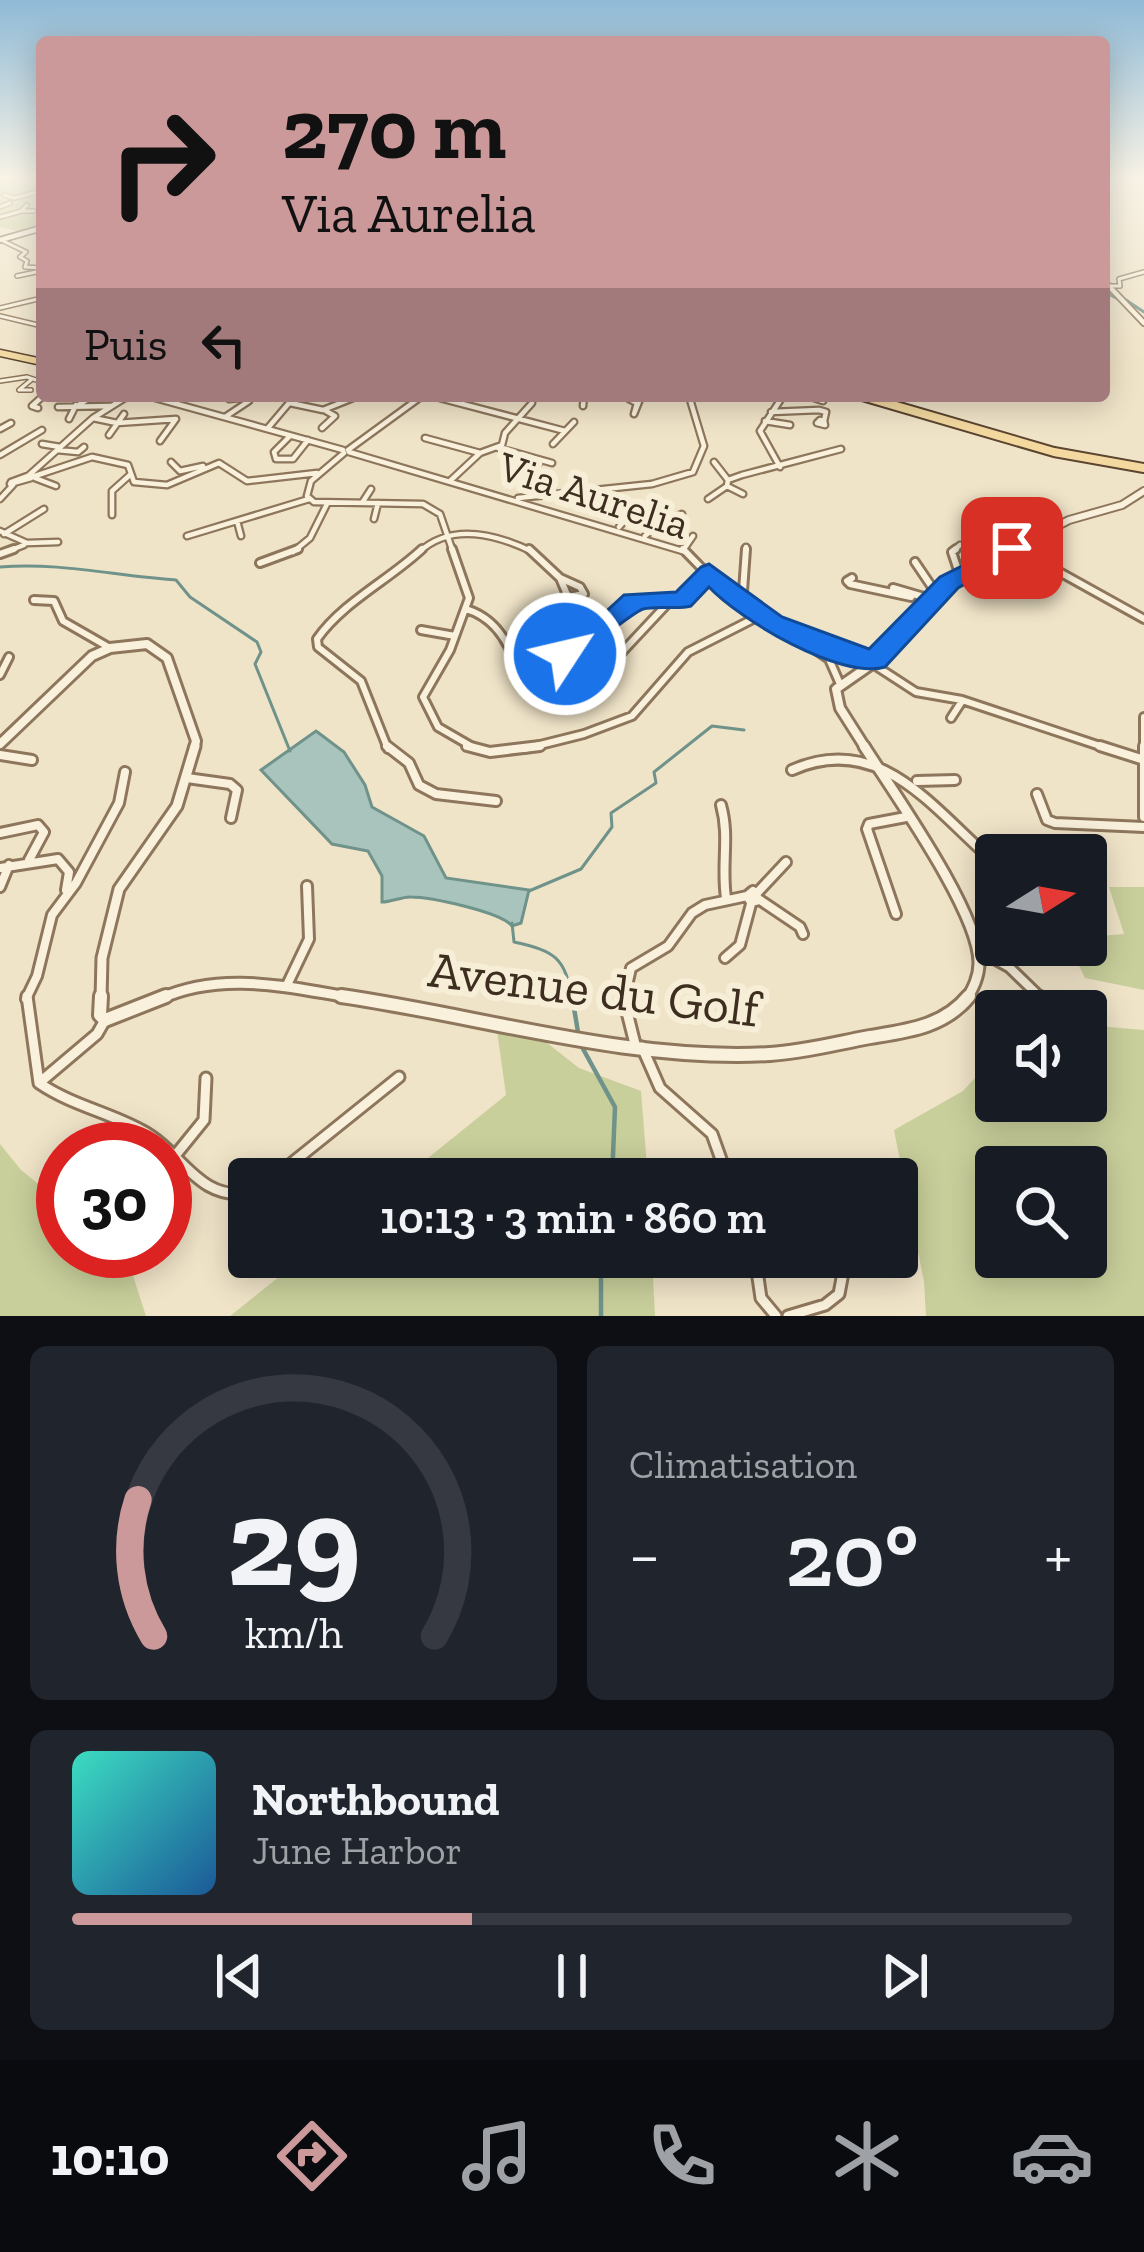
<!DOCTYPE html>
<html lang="fr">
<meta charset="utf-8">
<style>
body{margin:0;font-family:"Zilla Slab",serif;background:#20242c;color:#f1f3f6;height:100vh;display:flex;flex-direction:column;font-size:45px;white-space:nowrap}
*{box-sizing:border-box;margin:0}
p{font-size:39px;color:#9ea1a6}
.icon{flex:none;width:66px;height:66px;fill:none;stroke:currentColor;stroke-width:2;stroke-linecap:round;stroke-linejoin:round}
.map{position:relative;height:1316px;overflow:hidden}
.details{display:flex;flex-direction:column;gap:30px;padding:30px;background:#0d0f14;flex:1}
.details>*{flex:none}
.guide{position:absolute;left:36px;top:36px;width:1074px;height:366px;border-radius:12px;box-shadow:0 6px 30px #0003;background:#cc999b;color:#111;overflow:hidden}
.needle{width:78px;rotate:79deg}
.buttons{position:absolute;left:975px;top:834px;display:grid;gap:24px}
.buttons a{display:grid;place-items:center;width:132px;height:132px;border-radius:12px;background:#171b24;box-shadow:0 6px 30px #0003;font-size:60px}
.speed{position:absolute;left:36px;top:1122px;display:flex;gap:24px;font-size:60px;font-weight:700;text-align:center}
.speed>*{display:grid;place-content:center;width:156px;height:156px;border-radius:50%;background:#171b24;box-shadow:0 6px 30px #0003;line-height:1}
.speed .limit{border:18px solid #d22;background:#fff;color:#111}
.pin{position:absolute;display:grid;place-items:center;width:102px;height:102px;color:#fff;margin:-51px;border-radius:24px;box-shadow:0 6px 18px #0006}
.me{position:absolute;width:132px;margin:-66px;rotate:55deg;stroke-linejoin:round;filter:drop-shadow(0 0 9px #0008)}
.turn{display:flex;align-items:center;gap:42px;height:252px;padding:0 48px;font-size:54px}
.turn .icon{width:156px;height:156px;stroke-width:2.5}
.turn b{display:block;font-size:84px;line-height:102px}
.then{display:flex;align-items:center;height:114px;padding:0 48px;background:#0003;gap:24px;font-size:45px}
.big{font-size:90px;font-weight:600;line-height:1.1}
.details .card{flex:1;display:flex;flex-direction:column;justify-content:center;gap:18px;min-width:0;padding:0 42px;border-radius:18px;background:#20242c}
.details .dial{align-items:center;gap:0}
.dial svg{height:312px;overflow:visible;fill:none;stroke:#363941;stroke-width:7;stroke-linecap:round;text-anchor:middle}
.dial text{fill:#f1f3f6;stroke:none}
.song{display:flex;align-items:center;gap:36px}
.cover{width:144px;height:144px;border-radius:18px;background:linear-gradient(135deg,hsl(170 70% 55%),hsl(210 70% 35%))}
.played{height:12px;border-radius:6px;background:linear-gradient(90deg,#cc999b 40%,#363941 40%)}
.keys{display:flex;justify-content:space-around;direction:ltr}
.heat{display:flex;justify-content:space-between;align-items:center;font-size:66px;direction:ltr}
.details .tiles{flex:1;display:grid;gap:30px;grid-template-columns:1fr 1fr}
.card:last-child{grid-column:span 2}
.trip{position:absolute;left:228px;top:1158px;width:690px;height:120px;border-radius:12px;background:#171b24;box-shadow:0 6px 30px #0003;font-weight:600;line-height:120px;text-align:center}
.dock{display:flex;height:192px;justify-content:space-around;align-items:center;background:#090b0e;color:#9ea1a6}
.dock .icon{width:84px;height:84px}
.dock .current{color:#cc999b}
.dock b{font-size:54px;color:#f1f3f6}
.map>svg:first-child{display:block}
.green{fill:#c9cf9b;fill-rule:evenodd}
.water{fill:#a9c4bc;stroke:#6f938a;stroke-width:3}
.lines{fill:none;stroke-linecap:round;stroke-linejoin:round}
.stream-far1{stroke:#6f938a;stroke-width:3}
.stream{stroke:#6f938a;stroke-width:4.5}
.minor-far4-casing{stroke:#8d765c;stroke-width:6}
.minor-far3-casing{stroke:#8d765c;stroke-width:9}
.minor-far2-casing{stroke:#8d765c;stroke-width:12}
.minor-far1-casing{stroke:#8d765c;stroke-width:14}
.minor-casing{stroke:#8d765c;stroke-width:15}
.tertiary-far4-casing{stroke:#8d765c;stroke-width:8}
.tertiary-far3-casing{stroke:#8d765c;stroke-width:10}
.tertiary-far2-casing{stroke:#8d765c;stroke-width:14}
.tertiary-far1-casing{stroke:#8d765c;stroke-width:15}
.tertiary-casing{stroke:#8d765c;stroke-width:18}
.secondary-casing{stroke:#6f573f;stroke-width:8}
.primary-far1-casing{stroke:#5b4430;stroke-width:9}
.primary-casing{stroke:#5b4430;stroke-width:12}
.minor-far4{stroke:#faf1dc;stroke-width:3}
.minor-far3{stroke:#faf1dc;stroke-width:4.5}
.minor-far2{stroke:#faf1dc;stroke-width:6}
.minor-far1{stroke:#faf1dc;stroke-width:8}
.minor{stroke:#faf1dc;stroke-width:9}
.tertiary-far4{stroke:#faf1dc;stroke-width:4.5}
.tertiary-far3{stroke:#faf1dc;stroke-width:6}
.tertiary-far2{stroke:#faf1dc;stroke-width:8}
.tertiary-far1{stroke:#faf1dc;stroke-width:9}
.tertiary{stroke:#faf1dc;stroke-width:12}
.secondary{stroke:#faf1dc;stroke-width:4.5}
.primary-far1{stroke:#f3d9a0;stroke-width:6}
.primary{stroke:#f3d9a0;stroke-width:8}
.route{fill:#1a73e8;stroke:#114b97;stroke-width:3}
.labels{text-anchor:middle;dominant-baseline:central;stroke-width:12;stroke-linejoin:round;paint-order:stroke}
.street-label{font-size:42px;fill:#3d2e20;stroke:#f7eed8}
.near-street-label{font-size:51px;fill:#3d2e20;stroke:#f7eed8}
</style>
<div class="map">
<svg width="1144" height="1316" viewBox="0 0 1144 1316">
<rect width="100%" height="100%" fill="#f0e4c8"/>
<path class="green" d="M15 178H42V227L26 233 0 227V183Z
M1109 887H1144V990L1085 978 1069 945H1086V937L1124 934Z
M1086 1025 1144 1030V1316H926L924 1282 894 1130 963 1091 996 1055V1101H1086ZM996 1167H1086V1257H996Z
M497 1031 546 1042 579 1068 641 1091 648 1179H402L506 1095Z
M0 1144 21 1170 63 1204V1251H125L146 1316H0Z
M304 1257H652L655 1316H230Z"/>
<path class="water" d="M316 731 344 752 365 785 372 807 424 836 446 878 529 890 521 923 512 926C501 912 431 897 410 897 401 897 391 902 382 902V876L368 851 332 844 261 770Z"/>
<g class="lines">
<path class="stream-far1" d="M1104 292 1116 298
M1126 300 1144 312
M0 567C60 562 115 576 176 580L190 597 257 642 261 652 255 664 290 751
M529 891 581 869 612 827 611 813 656 783 654 772 712 726 744 730
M512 923 514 942C555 951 565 957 572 999"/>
<path class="stream" d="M572 996 578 1032
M582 1047 615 1107 612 1179
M601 1257V1316"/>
<defs>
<path id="minor-far4" d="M4 195 14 198 42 191
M27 205 21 211H34
M0 207 10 203
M0 217 22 211
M1 240 26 252 20 257 27 261 25 267 42 268
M17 276 36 272
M1110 286H1120L1119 279 1144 272
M0 308 42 298
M0 316 42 326
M31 380 19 390H31
M0 381 27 377 42 382"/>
<path id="minor-far3" d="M148 396 343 450
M432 396 565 431
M808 396 823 401
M229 399 249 397
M640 399 634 414 637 403 629 399 643 396
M290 403 323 410 358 396
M80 404 93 396
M583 406 584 396
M58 407 111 406
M38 408 32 406 43 396
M771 412 819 410 826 412 824 421
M225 417 249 401 248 396
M93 418 117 423 176 419 160 441
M69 419 76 405
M820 420 824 421 825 425 817 423Z
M765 421 790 425
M322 428 335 416 326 411
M0 429 11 423
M267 429 295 396
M109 435 124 414
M290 436 274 452 276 459H293L308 440
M425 438 480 453
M42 444 60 447
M553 444 574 422
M498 448 552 463
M57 450 78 452 84 447
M348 450 422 396
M349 452 686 552
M344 453 311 481 307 496 314 502 423 504 440 514 453 552
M0 455 42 430
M171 462 180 471 203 466
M714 462 728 480
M780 467 760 431 783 396
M531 473 541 460
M30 475 31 478 10 484 11 482Z
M28 476 93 418 128 396
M32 477 92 457 128 465 134 482 167 485 219 463 247 481 317 473
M35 478 56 486
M450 481 480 453 502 445 505 433 532 403 531 396
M727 486 743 494
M518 498 652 484 693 472 704 446 689 396
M0 499 13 485
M708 499 727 486 728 480 742 475 841 449
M362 503 371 489
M112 515V491L131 474
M374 519 378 503
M237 521 241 536
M619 527 636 508
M0 531 27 543 58 542
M4 534 44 509
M187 536 309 499
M645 536 661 522 682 514
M1015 547 1023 552
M1012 548 999 539 1001 533 1043 526 1051 529
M684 549 693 536
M6 552 24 545
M293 552 310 538 327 504
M419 552C452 522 496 534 533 552
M746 552V547
M952 552 960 545"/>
<path id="minor-far2" d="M452 549 469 598 450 650 423 697 438 727 476 749
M529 549 560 578
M683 549 718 585 759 616 866 661
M956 549 952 552 960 576
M1018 549 1144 619
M0 554 14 549
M915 562 938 596
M260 563 298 549
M560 578 580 587 584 594 568 597Z
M852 578 847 581 850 584 911 597
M893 588 934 600
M637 599 668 603 595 681 579 685 567 679 564 664 570 645 609 624Z
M34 600 54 601 63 621 110 648
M736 600 743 591 746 549
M668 603 682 600 709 572
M466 609C495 618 510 643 517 671
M421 630 455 636
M801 640 829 659 840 684
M876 666 916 692 962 700 1109 749
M0 675 9 657
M1144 717V749
M951 718 962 701
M388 749 361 681 318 647 317 639C343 602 389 580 422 549
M524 749 584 734 632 716 688 652 759 616"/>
<path id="minor-far1" d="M387 746 409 763 419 785 436 794 496 801
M467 746 490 752 540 746
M1100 746 1144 760
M1144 746V817
M0 755 32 760
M792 770C880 731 933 809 991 859
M187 778 230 784 237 790 231 818
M917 781 955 780
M1037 794 1047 820 1055 823 1144 827
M721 805C730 837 721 864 726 898
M0 833 38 825 44 832 29 860
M0 868 58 859 69 872 66 890
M0 887 9 865
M753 891 759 900 751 902 747 896Z
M757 893 786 862
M760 900 800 927 803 934
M896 914 867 829 869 824 906 817
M978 950 1009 967 1042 999
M725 958 740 945 751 904
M287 985 309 939 307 886
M26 999 37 976 52 915 76 883 119 803 125 772
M624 999 631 968 668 946 692 913 705 905 747 896"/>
<path id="minor" d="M27 996 39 1083
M623 996 635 1044
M1039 996 1051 1011
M642 1047 660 1088 712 1134 728 1179
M39 1083C71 1105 108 1112 141 1130 182 1151 197 1201 249 1193
M39 1083 97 1034 105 1020
M174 1157 204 1120 206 1078
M272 1179 399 1077
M755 1257 761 1298 776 1316
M788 1316 825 1305 839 1294 846 1257"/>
<path id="tertiary-far4" d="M1104 281 1144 323"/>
<path id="tertiary-far3" d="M1007 552 1069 520 1122 505 1144 491"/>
<path id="tertiary-far2" d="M0 744 92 656 110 648 147 644 167 658 196 741 194 749
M866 749 840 708 836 689 869 666 867 660 881 657 954 579 1013 549"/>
<path id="tertiary-far1" d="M864 746C893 792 979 912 979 963 979 977 973 988 967 999
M101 999 102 958 119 889 177 806 195 746
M159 999C226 969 292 989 362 999"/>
<path id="tertiary" d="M101 996 100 1015 105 1020 166 996
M341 996C481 1016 627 1062 770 1054 804 1052 837 1043 870 1037 907 1031 944 1027 969 996"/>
<path id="secondary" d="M0 240 42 228"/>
<path id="primary-far1" d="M0 353 42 362"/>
<path id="primary" d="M862 396 1054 452 1144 468"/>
</defs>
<use href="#minor-far4" class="minor-far4-casing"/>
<use href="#minor-far3" class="minor-far3-casing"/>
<use href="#minor-far2" class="minor-far2-casing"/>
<use href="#minor-far1" class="minor-far1-casing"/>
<use href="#minor" class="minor-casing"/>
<use href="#tertiary-far4" class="tertiary-far4-casing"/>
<use href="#tertiary-far3" class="tertiary-far3-casing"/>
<use href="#tertiary-far2" class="tertiary-far2-casing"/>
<use href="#tertiary-far1" class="tertiary-far1-casing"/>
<use href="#tertiary" class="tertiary-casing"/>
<use href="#secondary" class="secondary-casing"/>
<use href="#primary-far1" class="primary-far1-casing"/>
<use href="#primary" class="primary-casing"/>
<use href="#minor-far4" class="minor-far4"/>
<use href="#minor-far3" class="minor-far3"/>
<use href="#minor-far2" class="minor-far2"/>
<use href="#minor-far1" class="minor-far1"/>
<use href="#minor" class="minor"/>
<use href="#tertiary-far4" class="tertiary-far4"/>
<use href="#tertiary-far3" class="tertiary-far3"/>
<use href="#tertiary-far2" class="tertiary-far2"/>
<use href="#tertiary-far1" class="tertiary-far1"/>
<use href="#tertiary" class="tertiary"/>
<use href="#secondary" class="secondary"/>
<use href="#primary-far1" class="primary-far1"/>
<use href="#primary" class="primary"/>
</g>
<linearGradient id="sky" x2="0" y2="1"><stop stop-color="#8fbad6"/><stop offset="0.49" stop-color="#f8f3e6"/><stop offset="1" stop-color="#f8f3e6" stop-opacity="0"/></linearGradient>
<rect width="1144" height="362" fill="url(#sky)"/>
<path class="route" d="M1012 541 1020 543V553L958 588 885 667C840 680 739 619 709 587L691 606C676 610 659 605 643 609 636 611 579 654 575 661L565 663 551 654 560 639 600 617 624 595 676 592 701 567 709 564 782 617 869 649 940 577Z"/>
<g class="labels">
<g class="street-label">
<text transform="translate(594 495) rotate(18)">Via Aurelia</text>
</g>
<g class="near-street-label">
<text transform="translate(594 989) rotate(7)">Avenue du Golf</text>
</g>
</g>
</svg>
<div class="buttons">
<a><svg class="needle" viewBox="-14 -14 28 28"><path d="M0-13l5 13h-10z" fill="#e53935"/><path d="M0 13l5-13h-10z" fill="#9ea1a6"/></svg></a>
<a><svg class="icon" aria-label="sound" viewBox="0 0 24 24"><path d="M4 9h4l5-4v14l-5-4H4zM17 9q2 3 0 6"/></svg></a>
<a><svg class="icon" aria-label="search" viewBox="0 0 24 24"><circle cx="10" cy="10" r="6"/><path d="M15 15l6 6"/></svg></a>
</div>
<div class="speed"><div class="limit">30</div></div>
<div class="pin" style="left:1012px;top:548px;background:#d93025"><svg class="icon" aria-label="arrive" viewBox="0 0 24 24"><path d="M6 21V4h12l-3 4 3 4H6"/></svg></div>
<svg class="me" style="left:565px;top:654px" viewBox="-20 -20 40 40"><circle r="17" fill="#1a73e8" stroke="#fff" stroke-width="3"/><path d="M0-11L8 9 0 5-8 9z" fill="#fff"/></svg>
<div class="trip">10:13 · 3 min · 860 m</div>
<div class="guide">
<div class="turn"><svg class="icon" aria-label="right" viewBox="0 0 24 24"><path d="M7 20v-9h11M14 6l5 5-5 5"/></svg><div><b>270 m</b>Via Aurelia</div></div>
<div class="then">Puis<svg class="icon" aria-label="left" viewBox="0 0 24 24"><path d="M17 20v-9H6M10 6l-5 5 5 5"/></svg></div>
</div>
</div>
<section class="details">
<div class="tiles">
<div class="card dial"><svg viewBox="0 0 100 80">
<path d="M14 69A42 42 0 1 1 86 69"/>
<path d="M14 69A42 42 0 0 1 10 34" stroke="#cc999b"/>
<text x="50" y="56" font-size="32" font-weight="700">29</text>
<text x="50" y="72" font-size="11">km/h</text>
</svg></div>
<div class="card"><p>Climatisation</p>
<div class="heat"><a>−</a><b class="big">20°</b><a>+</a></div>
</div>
<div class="card">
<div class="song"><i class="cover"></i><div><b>Northbound</b><p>June Harbor</p></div></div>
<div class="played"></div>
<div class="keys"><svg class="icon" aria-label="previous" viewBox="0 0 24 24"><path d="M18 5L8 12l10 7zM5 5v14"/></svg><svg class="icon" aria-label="pause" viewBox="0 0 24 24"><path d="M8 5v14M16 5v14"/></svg><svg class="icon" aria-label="next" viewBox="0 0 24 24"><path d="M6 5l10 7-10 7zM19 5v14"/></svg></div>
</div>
</div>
</section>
<nav class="dock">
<b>10:10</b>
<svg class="icon current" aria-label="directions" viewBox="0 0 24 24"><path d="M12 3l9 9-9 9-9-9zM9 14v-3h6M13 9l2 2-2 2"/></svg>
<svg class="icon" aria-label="music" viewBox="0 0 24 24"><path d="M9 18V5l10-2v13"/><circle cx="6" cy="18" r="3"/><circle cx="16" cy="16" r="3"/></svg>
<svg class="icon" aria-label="phone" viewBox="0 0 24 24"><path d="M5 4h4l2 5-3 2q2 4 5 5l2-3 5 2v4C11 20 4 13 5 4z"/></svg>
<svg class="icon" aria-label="climate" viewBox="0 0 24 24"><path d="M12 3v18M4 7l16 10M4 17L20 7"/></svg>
<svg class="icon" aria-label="car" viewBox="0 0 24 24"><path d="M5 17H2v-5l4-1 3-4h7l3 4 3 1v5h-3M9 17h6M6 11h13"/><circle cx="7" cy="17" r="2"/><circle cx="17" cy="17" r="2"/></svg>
</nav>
